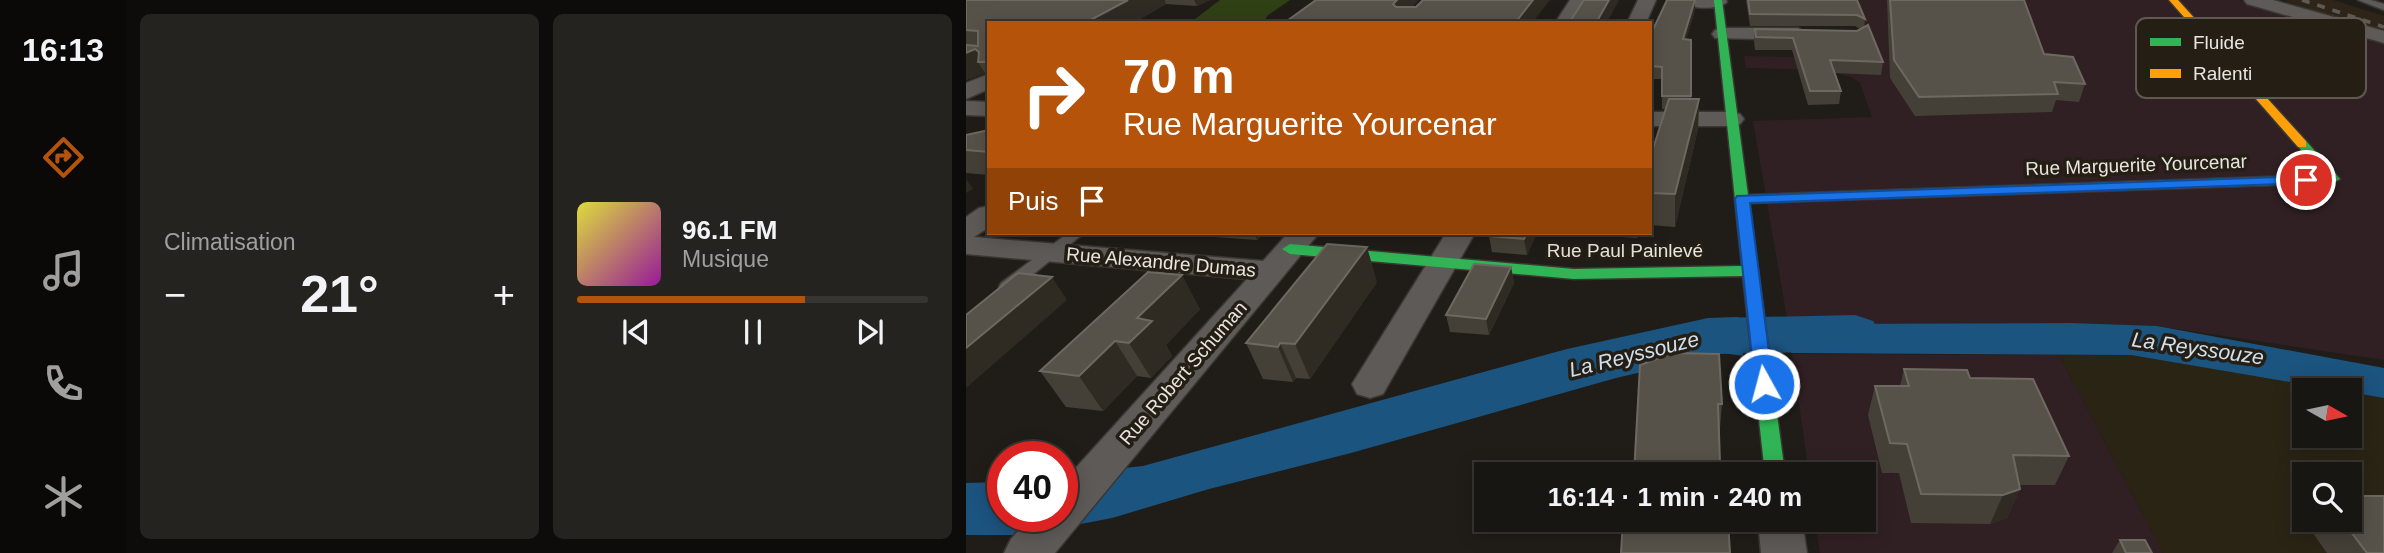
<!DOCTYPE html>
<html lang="fr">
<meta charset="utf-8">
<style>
body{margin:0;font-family:Arial,sans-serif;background:#252320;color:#f1f3f6;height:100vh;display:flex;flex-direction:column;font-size:26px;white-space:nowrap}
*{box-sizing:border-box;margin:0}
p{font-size:23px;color:#9f9f9f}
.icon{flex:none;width:38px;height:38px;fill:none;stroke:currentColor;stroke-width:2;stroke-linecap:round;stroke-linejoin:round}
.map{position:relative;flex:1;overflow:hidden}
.sheet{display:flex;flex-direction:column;gap:14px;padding:14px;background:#0d0c0a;width:840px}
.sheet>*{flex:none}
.top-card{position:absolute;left:21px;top:21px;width:665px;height:214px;border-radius:0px;box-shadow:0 4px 18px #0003,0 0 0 2px #363532;background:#b45309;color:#fff;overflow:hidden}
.needle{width:46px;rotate:99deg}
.tools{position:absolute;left:1326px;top:378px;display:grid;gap:14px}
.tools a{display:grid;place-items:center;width:70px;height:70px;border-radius:0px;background:#181612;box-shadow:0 4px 18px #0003,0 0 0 2px #363532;font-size:35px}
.speed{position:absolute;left:21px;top:441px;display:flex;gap:14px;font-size:35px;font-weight:700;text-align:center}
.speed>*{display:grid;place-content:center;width:91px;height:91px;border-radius:50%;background:#181612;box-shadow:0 4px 18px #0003,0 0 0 2px #363532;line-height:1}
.speed .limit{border:10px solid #d22;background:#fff;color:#111}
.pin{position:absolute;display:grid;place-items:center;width:60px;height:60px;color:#fff;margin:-30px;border:4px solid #fff;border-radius:50%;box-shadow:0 2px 7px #0007}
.me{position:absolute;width:77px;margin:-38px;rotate:353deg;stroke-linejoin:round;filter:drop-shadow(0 0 5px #0008)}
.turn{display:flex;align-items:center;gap:24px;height:147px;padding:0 21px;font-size:32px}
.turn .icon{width:91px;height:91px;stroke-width:2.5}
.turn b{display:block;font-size:49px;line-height:60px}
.then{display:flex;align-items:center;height:66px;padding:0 21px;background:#0003;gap:14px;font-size:26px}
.big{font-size:52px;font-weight:700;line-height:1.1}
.sheet .card{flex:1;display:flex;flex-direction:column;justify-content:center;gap:10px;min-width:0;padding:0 24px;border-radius:10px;background:#252320}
.song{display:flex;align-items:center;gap:21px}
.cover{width:84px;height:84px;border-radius:10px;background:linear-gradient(135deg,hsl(60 70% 55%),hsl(300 70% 35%))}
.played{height:7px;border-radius:4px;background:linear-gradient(90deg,#b45309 65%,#363532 65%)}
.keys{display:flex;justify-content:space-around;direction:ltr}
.heat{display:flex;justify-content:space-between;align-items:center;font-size:38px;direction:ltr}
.sheet .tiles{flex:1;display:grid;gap:14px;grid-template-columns:repeat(2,1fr)}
.trip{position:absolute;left:508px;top:462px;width:402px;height:70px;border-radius:0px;background:#181612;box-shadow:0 4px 18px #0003,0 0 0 2px #363532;font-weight:700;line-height:70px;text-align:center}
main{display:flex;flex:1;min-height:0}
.tabs{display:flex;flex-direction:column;width:126px;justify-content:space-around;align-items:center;background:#0a0907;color:#9f9f9f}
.tabs .icon{width:49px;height:49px}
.tabs .selected{color:#b45309}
.tabs b{font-size:32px;color:#f1f3f6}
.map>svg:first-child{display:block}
.built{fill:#2e2518}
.industrial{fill:#302023}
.education{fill:#2a2415;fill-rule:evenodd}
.green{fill:#304015}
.water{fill:#1c5480}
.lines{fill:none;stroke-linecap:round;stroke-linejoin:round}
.river{fill:#1c5480;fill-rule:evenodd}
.lane-casing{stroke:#3a3733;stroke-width:3}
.street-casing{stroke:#3a3733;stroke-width:3}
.fast-casing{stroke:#3a3733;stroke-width:3}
.slow-casing{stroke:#3a3733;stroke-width:3}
.lane{fill:#5d5a57;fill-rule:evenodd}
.street{fill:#5d5a57;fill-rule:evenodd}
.fast{fill:#30b455;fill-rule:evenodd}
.slow{fill:#ff9f0a;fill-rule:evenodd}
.rail{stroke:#5d5b58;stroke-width:3.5;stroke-dasharray:8 8;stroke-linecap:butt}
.wall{fill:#454037}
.shaded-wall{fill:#2f2b23}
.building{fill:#575249;stroke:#6e6960;stroke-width:2}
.route{fill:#1a73e8;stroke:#114b97;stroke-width:2}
.labels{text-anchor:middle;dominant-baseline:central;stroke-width:7;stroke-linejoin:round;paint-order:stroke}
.street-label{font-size:19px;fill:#e8e4de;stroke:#241e15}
.water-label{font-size:21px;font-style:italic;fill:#d1e0ef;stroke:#241e15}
.key{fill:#241e15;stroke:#5f5951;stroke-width:2}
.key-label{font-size:19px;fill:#e8e4de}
</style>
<main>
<nav class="tabs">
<b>16:13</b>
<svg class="icon selected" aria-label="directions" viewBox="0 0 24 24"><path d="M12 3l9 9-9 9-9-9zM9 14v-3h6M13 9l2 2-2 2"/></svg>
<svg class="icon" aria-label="music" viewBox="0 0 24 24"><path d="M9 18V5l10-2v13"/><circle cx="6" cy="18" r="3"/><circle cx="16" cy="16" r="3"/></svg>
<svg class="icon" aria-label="phone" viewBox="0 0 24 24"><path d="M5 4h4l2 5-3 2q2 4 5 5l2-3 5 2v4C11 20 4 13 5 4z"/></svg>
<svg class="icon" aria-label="climate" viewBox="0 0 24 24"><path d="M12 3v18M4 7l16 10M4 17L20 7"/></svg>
</nav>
<section class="sheet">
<div class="tiles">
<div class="card"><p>Climatisation</p>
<div class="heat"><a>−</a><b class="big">21°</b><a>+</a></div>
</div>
<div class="card">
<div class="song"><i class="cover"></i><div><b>96.1 FM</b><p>Musique</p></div></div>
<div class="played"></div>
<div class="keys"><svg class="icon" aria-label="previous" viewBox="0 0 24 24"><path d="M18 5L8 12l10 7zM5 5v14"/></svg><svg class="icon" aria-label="pause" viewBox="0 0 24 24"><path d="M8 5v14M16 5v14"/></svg><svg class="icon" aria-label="next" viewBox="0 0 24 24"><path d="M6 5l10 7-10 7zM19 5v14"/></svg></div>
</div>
</div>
</section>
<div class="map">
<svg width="1418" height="553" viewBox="0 0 1418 553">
<rect width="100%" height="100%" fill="#201d18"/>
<path class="built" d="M1318 0H1367L1418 16V33Z"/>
<path class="industrial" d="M890 0H1272L1418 40V360L1191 326 1105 323 822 324 787 121 906 117 894 83 885 77 859 70 780 68 778 56 905 59Z
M826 354 1093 355 1197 553H854L849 520H898V474H843Z"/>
<path class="education" d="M1093 355H1165L1372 390H1339V436H1384V392L1418 398V553H1197ZM1339 474H1384V520H1339Z"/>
<path class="green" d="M254 0H324L302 15 297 23H224Z"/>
<path class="water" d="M773 317 777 356 758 353 650 378 385 453 243 489 146 518 104 526 149 469 177 466 601 349 742 318Z
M1105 323 1191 326 1418 368V398L1165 355 825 353 822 324Z
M37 482V516H64L47 535H0V483Z"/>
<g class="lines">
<path class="river" d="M889 315 907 321 915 333 907 345 889 351 750 354 732 349 724 336 732 323 750 318Z"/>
<defs>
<path id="lane" d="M1392 0H1405L1418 4V10Z
M102 233H118L47 291H35L33 287 35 283Z"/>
<path id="street" d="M604 0H622L608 23H589Z
M672 0H690L680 23H661Z
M710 0H760L761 2C752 11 719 9 710 0Z
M1278 0H1307L1418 31V43L1281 4Z
M756 28H832L842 34 832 40 749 38 746 34 749 30Z
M23 74V89L0 99V83Z
M0 101 23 102V116L0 115Z
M684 112H766L774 114 778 119 774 124 766 126H684Z
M23 206V227L8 237 297 261 322 233H353L89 553H38L45 539 65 516H96V483L281 279 0 254V217L13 208Z
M480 233H509L417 394 404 398 391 394 386 384Z
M792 520H836L841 553H795Z"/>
<path id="fast" d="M748 0H756L782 195 1357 175 1330 144 1336 140 1340 141 1374 179 1367 183 783 203 819 474H799L777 276 608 279 324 254 316 249 324 244 608 269 776 266Z"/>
<path id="slow" d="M1203 0H1212L1340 141V147H1332Z"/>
</defs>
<use href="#lane" class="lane-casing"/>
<use href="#street" class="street-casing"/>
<use href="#fast" class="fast-casing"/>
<use href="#slow" class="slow-casing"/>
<use href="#lane" class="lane"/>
<use href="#street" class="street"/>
<use href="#fast" class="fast"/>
<use href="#slow" class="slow"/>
<path class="rail" d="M1336 0 1418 27"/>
</g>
<path class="wall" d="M0 0H244L231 6 200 4 167 23H23V79L19 73 0 80Z
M780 0H891L899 19 898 28 917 62 915 75 868 73 875 91 873 104 842 105 826 50H789L788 41 789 29 891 31 894 29 889 26H784Z
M921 0H1058L1078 54 1119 84 1113 102 1090 100 1086 112 949 116 924 78Z
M729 10 720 39 725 40V99H733L732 129 709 227 684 225V158L700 109H696V79H684V36Z
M23 130V175L0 173V135Z
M249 233H298L291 240 250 237Z
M525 233H571L561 255 526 252 523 236Z
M599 233H672L671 238Z
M545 267 548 283 523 335 484 332 480 315Z
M182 272 234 309 200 345 206 356 185 378 171 376 137 411 100 407 74 371Z
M411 282 344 379 330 378 327 382 297 379 280 343Z
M674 365 756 404 753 440 754 463Z
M938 369 1004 378 1103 456 1089 485H1053L1054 489 1041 518 1024 524 945 523 933 473H916L902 415 909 386H934Z
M1339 517V520H1384L1418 553H1361L1337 519Z
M1154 540 1186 553H1146Z"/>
<path class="shaded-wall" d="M162 0H199L200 4 167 23H119Z
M228 0H244L231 6Z
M431 0H453L431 23 427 4Z
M567 0H584L566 23H549Z
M643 0H653L641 23H630Z
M729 0V10L717 51V39Z
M9 49 16 62H12L19 73 0 80V53Z
M733 99 732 129 709 227V194Z
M0 179 7 189 0 193Z
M288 233H298L291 240Z
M561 233H571L561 255 558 239Z
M401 247 411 282 344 379 329 344Z
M545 267 548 283 523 335 520 319Z
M216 275 234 309 200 345 206 356 185 378 163 343 171 318Z
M86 277 101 300 0 388V348Z
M149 341 171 376 137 411 113 376Z
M314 343 330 378 327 382 312 347Z
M1054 489 1041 518 1024 524 1037 495Z"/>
<path class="building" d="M0 0H162L119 23H23V62H12L13 52 9 49 0 53V45L12 46V31L0 30Z
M350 0H431L427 4 430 7H450L457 0H567L549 23H318Z
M618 0H643L630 23H603Z
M701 0H729L717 39 725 40V96H696V67L684 66V36Z
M782 0H891L899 19 891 15 784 14Z
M924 0H1058L1078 54 1107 57 1119 84 1088 82 1092 94 953 97 928 60Z
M902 25 917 62 864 60 875 91H844L827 38 790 37 789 29 891 31Z
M703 99H733L709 194 684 193V158Z
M23 130V152L0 150V135Z
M525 233H561L558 239 523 236Z
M361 244 401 247 329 344 314 343 312 347 280 343Z
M508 264 545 267 520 319 480 315Z
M182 272 216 275 171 318 186 321 163 343 149 341 113 376 74 371Z
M52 273 86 277 0 348V315Z
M707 353 753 354 756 404H752L754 463H759L760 474H668L674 365Z
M938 369 1001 370 1004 378 1067 379 1103 456 1047 455 1054 489 1037 495 955 494 941 444 924 443 909 386H943Z
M1384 496H1418V553H1401L1376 520H1384Z
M657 520H762L764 553H655Z
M1154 540H1179L1186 553H1160Z"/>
<path class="route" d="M1340 176 1347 180 1345 183 784 203 807 384 805 389H792L789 384 769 199 771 196Z"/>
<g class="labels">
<g class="street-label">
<text transform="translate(1170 165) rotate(-2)">Rue Marguerite Yourcenar</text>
<text x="659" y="250">Rue Paul Painlevé</text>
<text transform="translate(195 262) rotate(5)">Rue Alexandre Dumas</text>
<text transform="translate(217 373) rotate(-49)">Rue Robert Schuman</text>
</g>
<g class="water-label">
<text transform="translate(1232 348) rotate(8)">La Reyssouze</text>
<text transform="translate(668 354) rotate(-14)">La Reyssouze</text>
</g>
</g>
<rect x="1170" y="18" width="230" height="80" rx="10" class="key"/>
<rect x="1184" y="38" width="31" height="8" fill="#30b455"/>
<rect x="1184" y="69" width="31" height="9" fill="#ff9f0a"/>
<g class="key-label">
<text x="1227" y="49">Fluide</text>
<text x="1227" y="80">Ralenti</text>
</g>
</svg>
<div class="tools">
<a><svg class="needle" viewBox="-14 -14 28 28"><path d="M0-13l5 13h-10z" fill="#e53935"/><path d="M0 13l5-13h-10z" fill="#9f9f9f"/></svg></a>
<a><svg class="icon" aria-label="search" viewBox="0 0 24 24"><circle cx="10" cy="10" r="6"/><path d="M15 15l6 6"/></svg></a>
</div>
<div class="speed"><div class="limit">40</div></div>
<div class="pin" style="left:1340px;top:180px;background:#d93025"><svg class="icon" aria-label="arrive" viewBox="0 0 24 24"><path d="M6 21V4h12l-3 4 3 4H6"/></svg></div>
<svg class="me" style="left:798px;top:384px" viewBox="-20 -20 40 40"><circle r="17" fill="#1a73e8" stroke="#fff" stroke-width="3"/><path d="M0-11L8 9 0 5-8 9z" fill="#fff"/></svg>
<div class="trip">16:14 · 1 min · 240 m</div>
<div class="top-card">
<div class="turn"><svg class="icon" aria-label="right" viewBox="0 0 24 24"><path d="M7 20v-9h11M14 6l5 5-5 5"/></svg><div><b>70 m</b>Rue Marguerite Yourcenar</div></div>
<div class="then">Puis<svg class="icon" aria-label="arrive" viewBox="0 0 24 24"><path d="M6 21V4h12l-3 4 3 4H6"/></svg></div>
</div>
</div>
</main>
